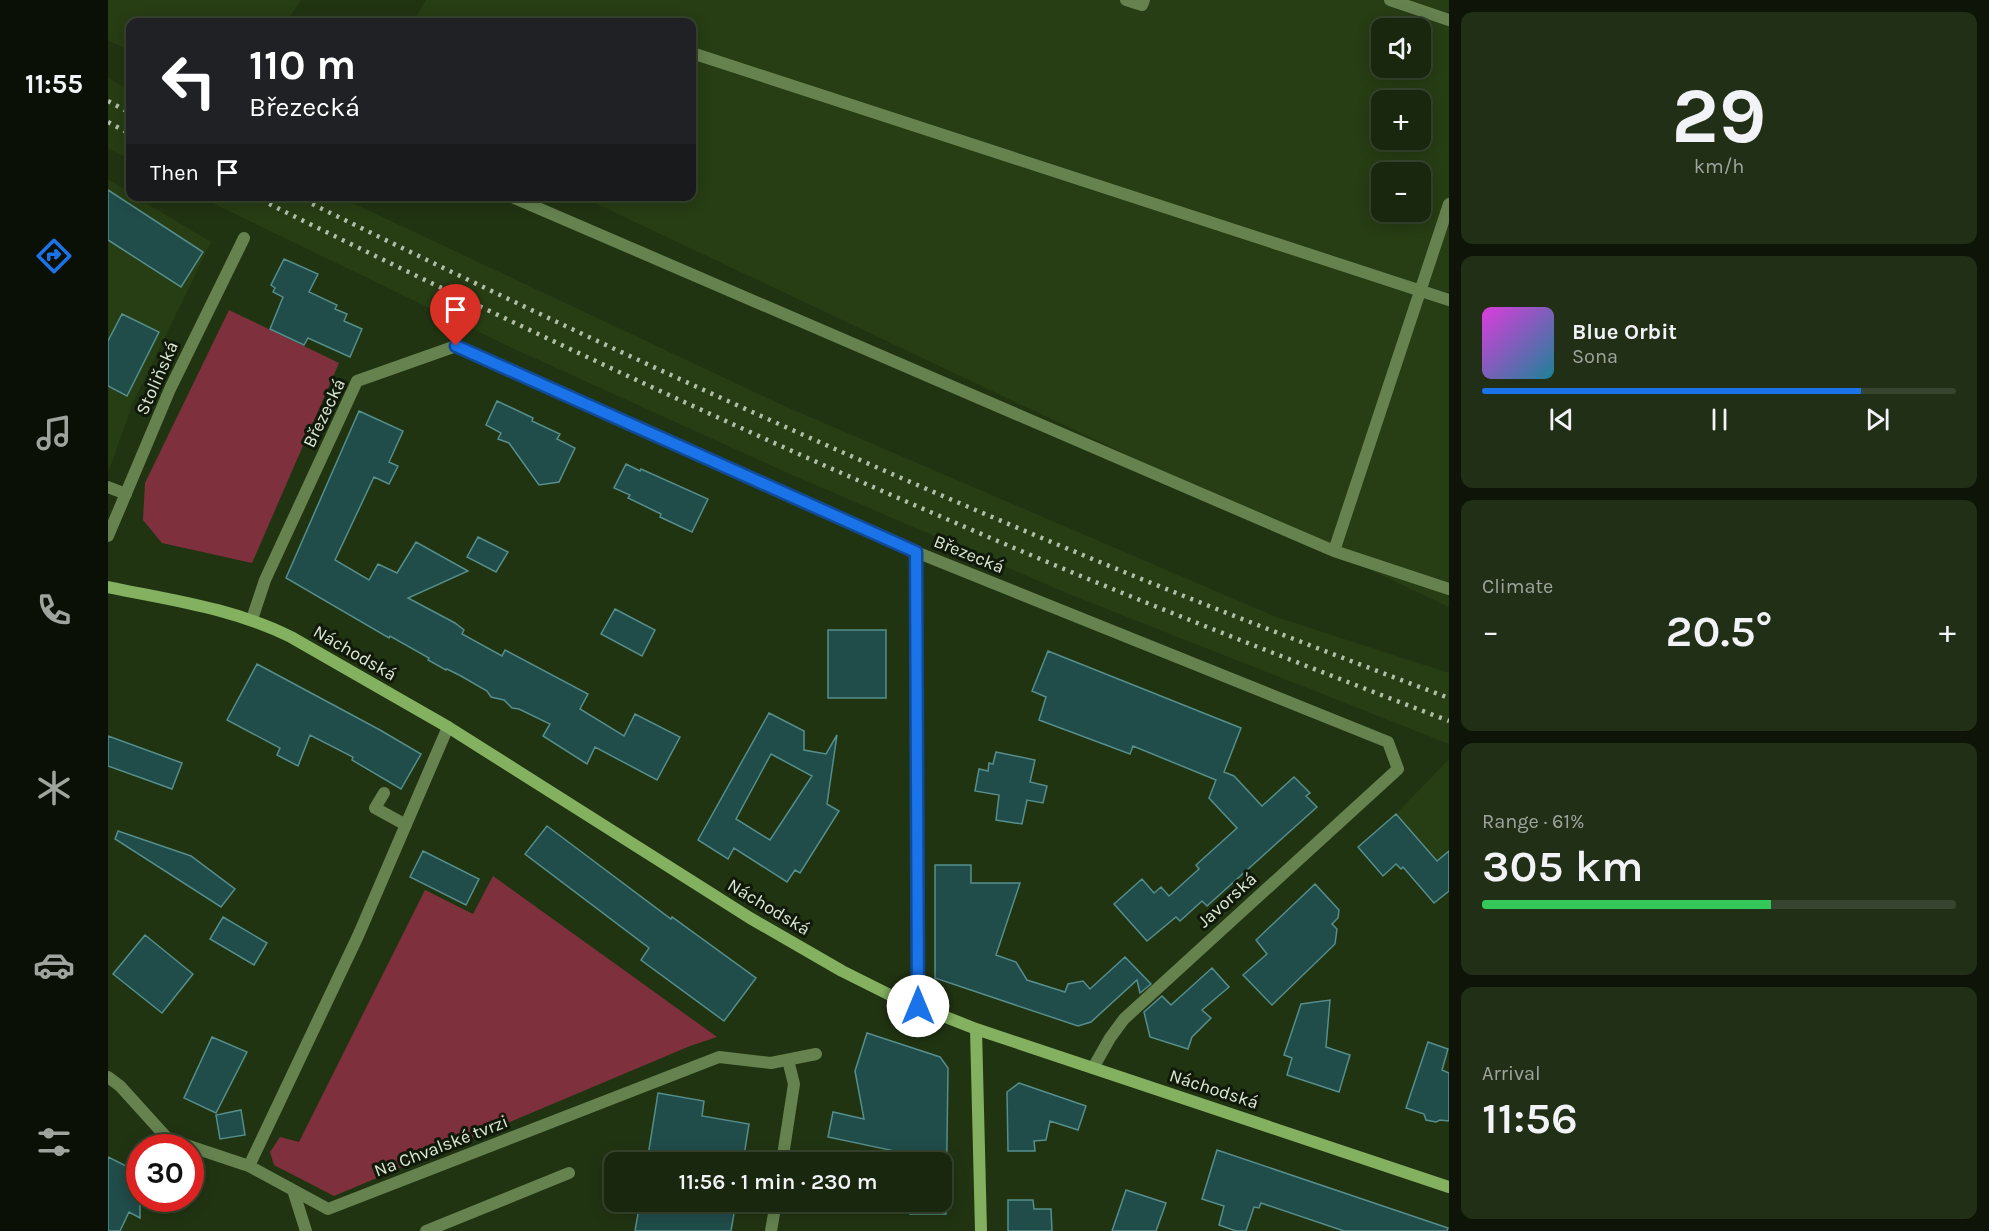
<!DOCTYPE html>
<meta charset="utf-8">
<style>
body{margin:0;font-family:Karla,sans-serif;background:#222f17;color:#f1f3f6;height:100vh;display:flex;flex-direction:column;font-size:22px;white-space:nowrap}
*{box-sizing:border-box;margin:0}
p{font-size:20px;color:#9fa59e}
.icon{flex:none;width:33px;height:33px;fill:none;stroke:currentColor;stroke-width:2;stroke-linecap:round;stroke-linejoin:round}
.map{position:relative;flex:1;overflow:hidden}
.drawer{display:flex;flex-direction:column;gap:12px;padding:12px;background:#0e1508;width:540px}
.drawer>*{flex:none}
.hud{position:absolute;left:18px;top:18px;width:570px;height:183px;border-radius:12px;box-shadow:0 3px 15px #0003,0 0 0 2px #37442e;background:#202124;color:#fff;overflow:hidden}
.controls{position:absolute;left:1263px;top:18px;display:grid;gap:12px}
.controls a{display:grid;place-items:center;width:60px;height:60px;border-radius:12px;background:#19270e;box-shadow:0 3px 15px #0003,0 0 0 2px #37442e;font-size:30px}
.speed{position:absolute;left:18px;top:1134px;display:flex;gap:12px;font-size:30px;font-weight:700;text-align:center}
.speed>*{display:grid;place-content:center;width:78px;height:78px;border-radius:50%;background:#19270e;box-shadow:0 3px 15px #0003,0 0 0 2px #37442e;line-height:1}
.speed .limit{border:9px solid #d22;background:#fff;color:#111}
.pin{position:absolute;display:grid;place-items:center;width:51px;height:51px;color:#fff;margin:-62px -26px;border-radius:50% 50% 50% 0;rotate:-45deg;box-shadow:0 0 6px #0007}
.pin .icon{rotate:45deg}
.me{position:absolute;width:66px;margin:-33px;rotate:0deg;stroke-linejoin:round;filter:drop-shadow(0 0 4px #0008)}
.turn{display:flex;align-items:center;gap:21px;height:126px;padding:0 24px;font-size:27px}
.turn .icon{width:78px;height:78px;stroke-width:2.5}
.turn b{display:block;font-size:42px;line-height:51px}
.then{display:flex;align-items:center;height:57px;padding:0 24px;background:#0003;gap:12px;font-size:22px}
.big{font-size:45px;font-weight:600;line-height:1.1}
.drawer .card{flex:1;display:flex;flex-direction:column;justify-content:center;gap:9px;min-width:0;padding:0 21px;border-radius:12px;background:#222f17}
.drawer .dial{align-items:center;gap:0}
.dial b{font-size:78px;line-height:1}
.song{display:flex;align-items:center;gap:18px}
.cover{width:72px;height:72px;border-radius:9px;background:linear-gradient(135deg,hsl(300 70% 55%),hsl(190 70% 35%))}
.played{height:6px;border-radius:3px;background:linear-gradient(90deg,#1a73e8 80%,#37442e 80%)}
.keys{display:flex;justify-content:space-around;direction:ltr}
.heat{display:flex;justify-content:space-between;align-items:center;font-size:33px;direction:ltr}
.charge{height:9px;border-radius:4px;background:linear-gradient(90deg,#34c759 61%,#37442e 0)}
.trip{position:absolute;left:496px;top:1152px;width:348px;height:60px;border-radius:12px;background:#19270e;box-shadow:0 3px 15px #0003,0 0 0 2px #37442e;font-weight:600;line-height:60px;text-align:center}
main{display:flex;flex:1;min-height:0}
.tab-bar{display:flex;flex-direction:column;width:108px;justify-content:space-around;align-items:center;background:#0a1006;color:#9fa59e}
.tab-bar .icon{width:42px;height:42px}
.tab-bar .current{color:#1a73e8}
.tab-bar b{font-size:27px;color:#f1f3f6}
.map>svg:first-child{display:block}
.built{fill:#273d14;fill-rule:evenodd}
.green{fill:#7e313d}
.building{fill:#204c4a;stroke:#558e8c;stroke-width:1.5;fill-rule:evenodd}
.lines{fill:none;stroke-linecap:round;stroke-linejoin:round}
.lane{stroke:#65824f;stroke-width:12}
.street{stroke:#65824f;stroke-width:12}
.secondary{stroke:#83b15f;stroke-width:12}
.rail{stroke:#b1bfa7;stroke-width:4.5;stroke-dasharray:3 6;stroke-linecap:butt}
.route-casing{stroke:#114b97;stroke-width:15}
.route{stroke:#1a73e8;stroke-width:10}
.labels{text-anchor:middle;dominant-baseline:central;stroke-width:6;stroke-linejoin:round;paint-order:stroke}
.street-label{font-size:18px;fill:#dde9d5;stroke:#10190a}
</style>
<main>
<nav class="tab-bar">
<b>11:55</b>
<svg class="icon current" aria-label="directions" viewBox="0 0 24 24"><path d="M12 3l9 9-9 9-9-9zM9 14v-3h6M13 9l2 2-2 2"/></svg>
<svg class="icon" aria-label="music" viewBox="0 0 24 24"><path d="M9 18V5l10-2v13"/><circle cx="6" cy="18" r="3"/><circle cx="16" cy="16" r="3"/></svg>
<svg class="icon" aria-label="phone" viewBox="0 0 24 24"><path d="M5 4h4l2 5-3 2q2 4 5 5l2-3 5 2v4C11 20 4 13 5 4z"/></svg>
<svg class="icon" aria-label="climate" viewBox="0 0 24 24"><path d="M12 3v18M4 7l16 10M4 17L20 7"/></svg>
<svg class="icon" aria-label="car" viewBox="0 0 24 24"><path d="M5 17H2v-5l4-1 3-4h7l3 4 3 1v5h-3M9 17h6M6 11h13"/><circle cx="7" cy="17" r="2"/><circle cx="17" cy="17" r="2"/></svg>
<svg class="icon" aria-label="filters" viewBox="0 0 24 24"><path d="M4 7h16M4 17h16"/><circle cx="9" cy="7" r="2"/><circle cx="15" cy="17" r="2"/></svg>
</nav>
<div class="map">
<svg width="1341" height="1231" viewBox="0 0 1341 1231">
<rect width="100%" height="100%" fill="#213412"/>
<path class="built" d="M0 0H193L178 22H22V51L0 40Z
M318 0H1341V607L474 197 584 196V22H304ZM1274 28H1312V68H1274ZM1274 100H1312V140H1274ZM1274 172H1312V212H1274Z
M0 78 22 90V160L0 148Z
M0 179 22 193V196L28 197 103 242 25 403 0 473Z
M92 197H232L674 405 1168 617 1341 673V744L961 594 682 474 404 348Z
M1341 759V877L1288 814Z"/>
<path class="green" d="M121 310 231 363 144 563 54 543 35 520 37 483Z
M385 876 609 1037 582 1046 226 1196 166 1165 162 1152 172 1137 191 1142 317 890 365 914Z"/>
<path class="building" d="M0 190 95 252 73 287 0 240Z
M176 259 210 274 201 292 229 305 227 309 239 314 236 321 254 329 242 357 200 338 196 345 162 329 175 297 165 292 167 288 163 285Z
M14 314 51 332 19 396 0 386V341Z
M389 401 425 418 424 421 452 434 449 439 467 448 451 482 431 485 401 443 390 439 393 433 378 425Z
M251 411 295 431 281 462 290 466 281 484 266 477 227 560 261 580 270 564 289 573 308 542 360 571 300 598 347 623 356 630 354 634 394 656 397 650 480 694 472 709 516 736 527 714 572 737 549 780 487 747 479 764 435 736 442 724 411 709 404 708 396 700 383 697 379 691 353 676 339 669 338 670 320 660 321 658 282 636 281 638 178 578Z
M518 464 532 471 533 469 600 499 584 532 552 517 553 514 520 498 522 495 506 488Z
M370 537 400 552 388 572 359 557Z
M507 609 547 630 534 656 493 634Z
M720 630H778V698H720Z
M940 651 1133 728 1116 772 1126 776 1154 806 1186 777 1202 793 1198 796 1209 807 1099 906 1094 901 1072 921 1068 917 1039 941 1006 904 1034 879 1046 893 1053 887 1061 896 1091 869 1088 865 1129 828 1101 798 1108 780 1025 746 1022 754 931 720 938 697 924 691Z
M149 664 272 730 313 754 293 789 244 760 245 757 202 735 190 766 169 755 172 748 119 720Z
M661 713 696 731V750L718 754 729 735 719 804 731 811 692 873 687 870 679 882 626 848 620 859 590 840ZM663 754 704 776 662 840 628 819Z
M0 736 74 763 64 789 0 766Z
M888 752 927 760 922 782 939 786 935 803 919 800 914 824 888 820 891 795 867 791 871 769 880 771 881 763 885 764Z
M1288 814 1329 861 1341 851V891L1326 903 1295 867 1293 869 1288 864 1275 876 1250 847Z
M439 826 563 919 564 917 648 978 616 1021 533 960 541 948 417 854Z
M10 831 83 856 127 889 113 907 7 839Z
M315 851 371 879 358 905 302 877Z
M827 865H863V883H912L888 955 908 962 919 980 957 992 960 984 975 981 982 989 1017 957 1043 984 1032 993 1029 980 983 1022 970 1026 827 978Z
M1207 884 1231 910 1230 918 1224 924 1229 929 1227 944 1164 1005 1135 975 1159 954 1148 940Z
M115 917 159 943 146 965 102 939Z
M37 935 85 974 54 1013 5 974Z
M1104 968 1121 987 1094 1010 1103 1018 1084 1037 1080 1049 1042 1037 1036 1012 1054 996 1063 1005Z
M1222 1000 1218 1047 1242 1055 1231 1092 1179 1075 1184 1058 1176 1055 1193 1004Z
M759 1033 832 1057 840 1068 838 1214H802V1202H834V1162H802L801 1154 720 1137 725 1112 756 1119 747 1071Z
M104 1037 139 1052 108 1113 76 1098Z
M1320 1042 1340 1049 1334 1070 1341 1073V1121L1332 1120 1328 1122 1318 1120 1316 1114 1298 1108Z
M911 1083 978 1106 970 1130 942 1121 938 1140 926 1141 927 1151H900L899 1092Z
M550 1093 596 1101 594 1116 641 1124 635 1162H539Z
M133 1110 137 1135 112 1139 108 1115Z
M1109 1150 1340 1228 1339 1231H1236L1153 1203 1151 1208 1146 1207 1138 1231H1128L1111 1225 1116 1206 1094 1199Z
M0 1157 32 1173V1218L21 1212 12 1231H0Z
M1018 1190 1058 1203 1048 1231H1004Z
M900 1200H925L926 1209H943L944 1231H900Z
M532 1202H628L623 1231H527Z"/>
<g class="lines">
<path class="lane" d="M1018 0 1034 5 1036 0
M1282 0 1341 20
M584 53 1341 300
M402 196 1226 551 1341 589
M0 487 18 494
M1226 551 1341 204
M276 793 267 808 298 825
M0 1077 12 1086 60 1139 141 1166 220 1209 611 1057 663 1063 708 1054
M674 1162 686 1084 680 1060
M141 1166 250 936 340 727
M185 1190 198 1231
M318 1231 461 1173
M663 1231 668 1202"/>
<path class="street" d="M0 536 62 389 136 238
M808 552 810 1006
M144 619 157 580 249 381 348 346 808 552 1280 742 1290 769 1016 1019 1002 1038 985 1068"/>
<path class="secondary" d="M0 587C62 600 125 608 183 637L340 727 642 918 734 971 782 995 868 1029 1341 1187
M868 1029 873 1231"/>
<path class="rail" d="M0 101 22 113
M0 122 22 134
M145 196C416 330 690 458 968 574 1092 625 1216 673 1341 721
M188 196C449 325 713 447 982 558 1101 607 1221 653 1341 698"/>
</g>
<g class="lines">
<defs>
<path id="route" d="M348 346 808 552 810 1006"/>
</defs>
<use href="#route" class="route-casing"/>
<use href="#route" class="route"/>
</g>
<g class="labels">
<g class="street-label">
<text transform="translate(49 378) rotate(-66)">Stoliňská</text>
<text transform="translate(216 413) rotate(-64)">Březecká</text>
<text transform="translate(861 554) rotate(22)">Březecká</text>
<text transform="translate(247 653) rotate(30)">Náchodská</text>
<text transform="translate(1119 900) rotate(-42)">Javorská</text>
<text transform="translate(661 907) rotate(31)">Náchodská</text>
<text transform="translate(1106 1089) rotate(18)">Náchodská</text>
<text transform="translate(333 1146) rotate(-21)">Na Chvalské tvrzi</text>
</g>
</g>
</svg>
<div class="controls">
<a><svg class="icon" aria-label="sound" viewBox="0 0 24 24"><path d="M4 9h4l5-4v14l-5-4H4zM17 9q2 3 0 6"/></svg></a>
<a>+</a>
<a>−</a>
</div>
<div class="speed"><div class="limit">30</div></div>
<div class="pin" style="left:348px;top:346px;background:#d93025"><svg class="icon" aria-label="arrive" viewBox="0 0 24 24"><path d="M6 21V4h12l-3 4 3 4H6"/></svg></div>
<svg class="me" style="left:810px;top:1006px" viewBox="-20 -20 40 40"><circle r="19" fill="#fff"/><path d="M0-13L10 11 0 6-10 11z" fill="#1a73e8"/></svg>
<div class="trip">11:56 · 1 min · 230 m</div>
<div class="hud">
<div class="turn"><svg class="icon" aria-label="left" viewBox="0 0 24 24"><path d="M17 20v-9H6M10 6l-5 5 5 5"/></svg><div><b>110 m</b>Březecká</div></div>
<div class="then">Then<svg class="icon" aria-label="arrive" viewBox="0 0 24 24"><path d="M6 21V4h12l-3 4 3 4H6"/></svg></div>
</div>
</div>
<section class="drawer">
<div class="card dial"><b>29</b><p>km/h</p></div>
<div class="card">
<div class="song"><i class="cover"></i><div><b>Blue Orbit</b><p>Sona</p></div></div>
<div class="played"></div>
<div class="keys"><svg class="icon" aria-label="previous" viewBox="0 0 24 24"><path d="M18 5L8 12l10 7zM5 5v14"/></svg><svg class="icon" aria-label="pause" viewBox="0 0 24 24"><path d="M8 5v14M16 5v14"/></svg><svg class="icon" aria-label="next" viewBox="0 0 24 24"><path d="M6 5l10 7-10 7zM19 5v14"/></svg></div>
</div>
<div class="card"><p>Climate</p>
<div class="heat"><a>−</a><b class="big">20.5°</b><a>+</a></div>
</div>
<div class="card"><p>Range · 61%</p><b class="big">305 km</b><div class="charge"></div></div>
<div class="card"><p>Arrival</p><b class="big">11:56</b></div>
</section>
</main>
